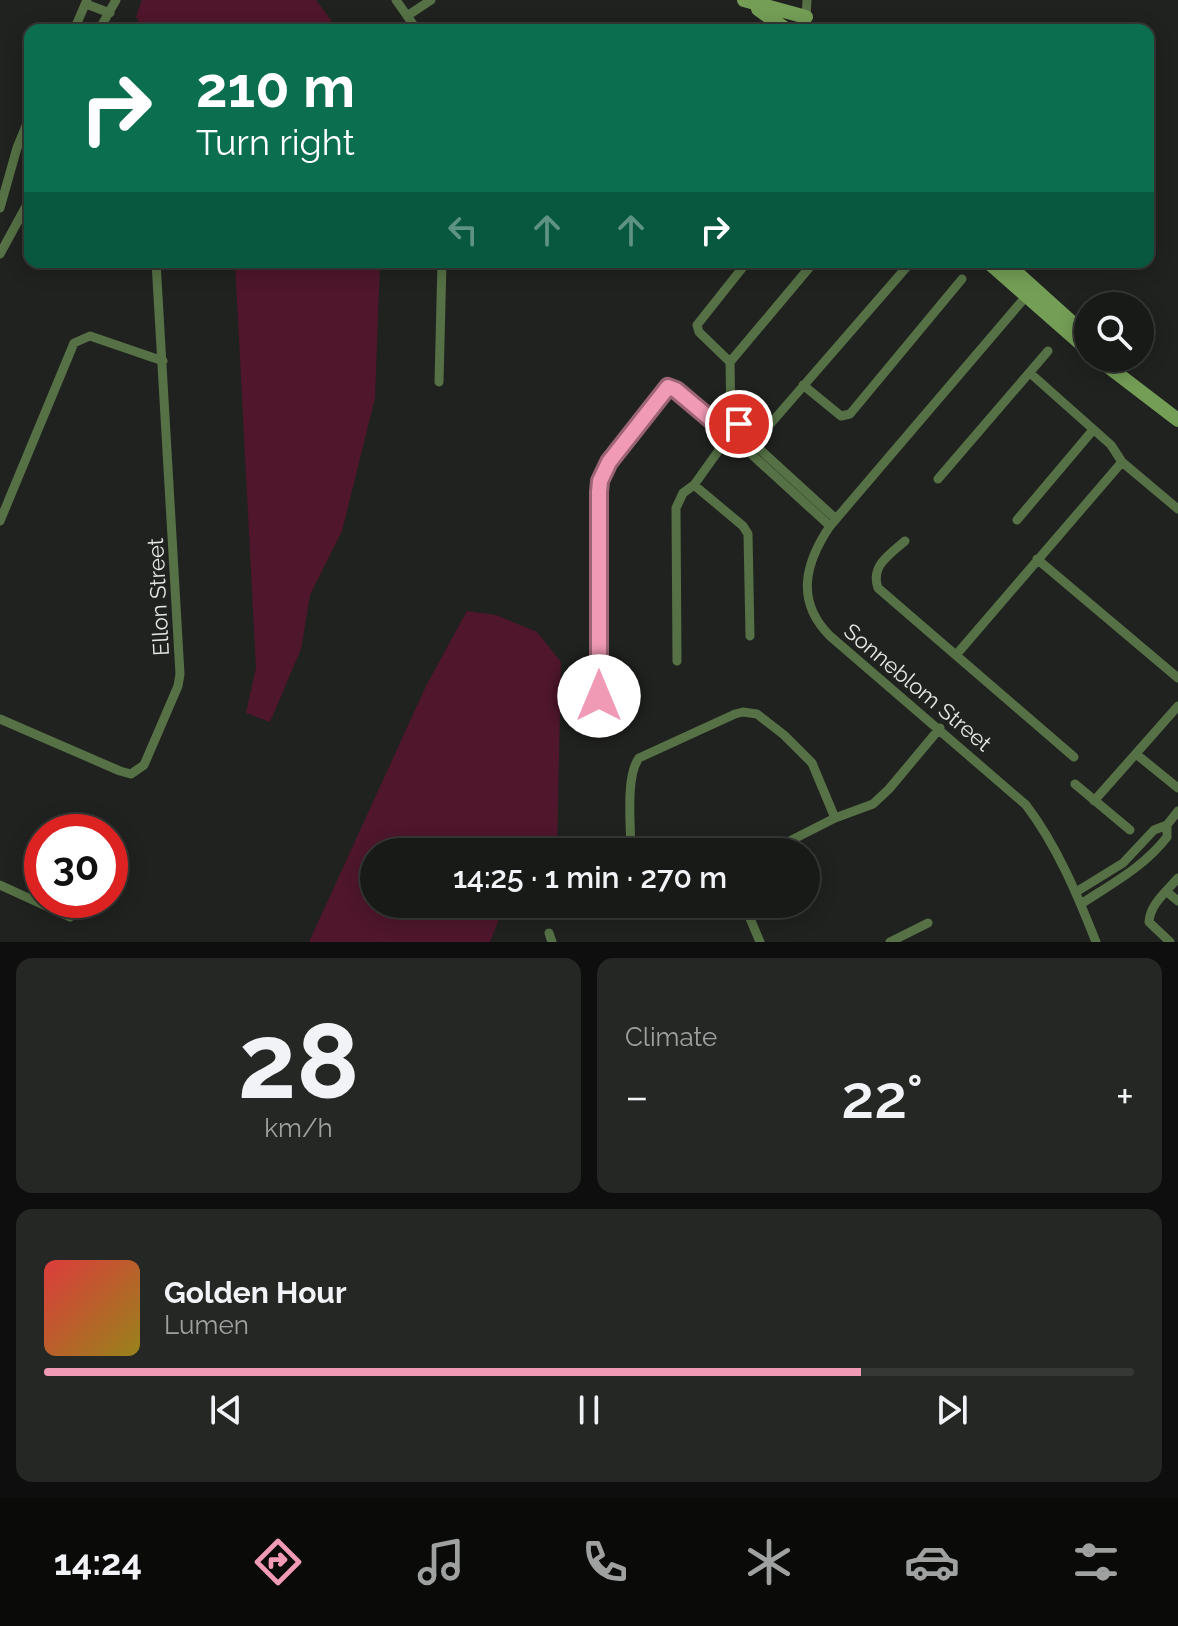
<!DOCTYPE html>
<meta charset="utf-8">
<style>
body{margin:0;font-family:Raleway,sans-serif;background:#252724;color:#f1f3f6;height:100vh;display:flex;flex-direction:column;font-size:30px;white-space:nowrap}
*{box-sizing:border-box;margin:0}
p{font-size:26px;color:#9fa1a1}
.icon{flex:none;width:44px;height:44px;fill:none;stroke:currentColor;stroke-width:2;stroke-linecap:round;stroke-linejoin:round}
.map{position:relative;height:942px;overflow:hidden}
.sheet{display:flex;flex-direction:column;gap:16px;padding:16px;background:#0d0e0d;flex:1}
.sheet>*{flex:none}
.banner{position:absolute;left:24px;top:24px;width:1130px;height:244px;border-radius:16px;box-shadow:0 4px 20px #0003,0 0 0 2px #363836;background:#0b6e4f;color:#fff;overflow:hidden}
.tools{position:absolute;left:1074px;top:292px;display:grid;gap:16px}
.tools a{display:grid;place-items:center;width:80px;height:80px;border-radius:50%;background:#181a17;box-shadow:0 4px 20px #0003,0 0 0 2px #363836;font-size:40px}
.speed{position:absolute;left:24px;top:814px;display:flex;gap:16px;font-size:40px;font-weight:700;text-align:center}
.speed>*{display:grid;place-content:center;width:104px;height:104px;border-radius:50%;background:#181a17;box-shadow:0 4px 20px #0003,0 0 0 2px #363836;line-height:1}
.speed .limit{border:12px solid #d22;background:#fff;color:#111}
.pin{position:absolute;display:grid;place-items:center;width:68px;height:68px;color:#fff;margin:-34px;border:4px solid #fff;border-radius:50%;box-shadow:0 2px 8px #0007}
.me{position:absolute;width:88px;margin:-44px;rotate:0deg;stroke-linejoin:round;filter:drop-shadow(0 0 6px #0008)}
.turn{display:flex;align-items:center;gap:28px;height:168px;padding:0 40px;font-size:36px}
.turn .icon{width:104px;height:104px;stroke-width:2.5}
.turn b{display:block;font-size:56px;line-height:68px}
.lanes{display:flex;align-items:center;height:76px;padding:0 40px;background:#0003;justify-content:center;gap:40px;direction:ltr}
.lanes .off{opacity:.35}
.big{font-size:60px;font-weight:600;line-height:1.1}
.sheet .widget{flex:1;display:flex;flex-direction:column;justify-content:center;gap:12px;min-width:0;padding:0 28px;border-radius:16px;background:#252724}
.sheet .dial{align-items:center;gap:0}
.dial b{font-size:104px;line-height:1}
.song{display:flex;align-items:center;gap:24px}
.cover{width:96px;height:96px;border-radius:12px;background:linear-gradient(135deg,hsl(0 70% 55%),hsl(50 70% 35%))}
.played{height:8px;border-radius:4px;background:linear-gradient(90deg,#f09ab5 75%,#363836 75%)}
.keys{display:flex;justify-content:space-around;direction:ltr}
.heat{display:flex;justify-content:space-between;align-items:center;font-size:44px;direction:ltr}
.sheet .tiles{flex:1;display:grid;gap:16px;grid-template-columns:1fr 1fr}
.widget:last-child{grid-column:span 2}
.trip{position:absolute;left:360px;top:838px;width:460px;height:80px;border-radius:40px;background:#181a17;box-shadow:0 4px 20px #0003,0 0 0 2px #363836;font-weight:600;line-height:80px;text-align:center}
.dock{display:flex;height:128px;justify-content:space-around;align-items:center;background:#0a0a09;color:#9fa1a1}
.dock .icon{width:56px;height:56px}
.dock .selected{color:#f09ab5}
.dock b{font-size:36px;color:#f1f3f6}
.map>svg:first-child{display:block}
.green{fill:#4f162c}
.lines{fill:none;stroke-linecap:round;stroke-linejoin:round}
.street{stroke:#567145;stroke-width:9}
.secondary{stroke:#749e56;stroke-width:14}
.route-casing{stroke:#9c6476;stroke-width:20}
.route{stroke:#f09ab5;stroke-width:14}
.labels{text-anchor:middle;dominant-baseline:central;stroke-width:8;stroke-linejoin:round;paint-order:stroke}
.street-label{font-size:22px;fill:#e5e6e4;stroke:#20221f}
</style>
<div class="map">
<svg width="1178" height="942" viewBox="0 0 1178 942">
<rect width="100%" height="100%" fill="#20221f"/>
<path class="green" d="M142 0H316L338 30H145L136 17Z
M235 262H380L375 398 342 531 310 595 301 649 270 722 246 713 256 668Z
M467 611 496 615 537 632 561 662 557 852H374V904H505L490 942H309L426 686Z"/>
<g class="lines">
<path class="street" d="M396 0 417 30
M86 4 110 13
M407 16 431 0
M806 17 807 0
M74 30 87 0
M99 30 116 0
M0 208 17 148 30 116
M0 254 30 199
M1028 294 830 526C805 563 795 601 830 636L1026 805C1057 846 1077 894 1096 942
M730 362 699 332 697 325 747 262
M1030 373 1111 445 1122 462 1178 509
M439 382 442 262
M803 385 841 416 850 414 962 279
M731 421 730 362 814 262
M719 434a12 12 0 1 1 24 0a12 12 0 1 1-24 0Z
M744 435 836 519
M739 443 830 526
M752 445 911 262
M938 479 1048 351
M694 485 743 526 748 534 750 636
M1017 520 1093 430
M0 521 74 343 90 336 163 361
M905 541C890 554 870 566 878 588L1074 757
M1037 559 1178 678
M956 655 1122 462
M677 661 676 508 683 493 694 485 724 443
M599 696V492L600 481 609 462 668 387 676 390 721 428
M0 719 120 771 131 774 144 765 178 686 180 674 156 262
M1136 754 1178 788
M1075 784 1130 830
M1094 801 1178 706
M631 852C631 829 625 776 639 758L735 714 743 712 757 714 784 735 812 763 835 818
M768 852 835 818 873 804 889 789 940 728
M0 885 70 917
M1166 891 1178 901
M1076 892 1123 863 1154 830 1167 825 1178 811
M744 904 760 942
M1081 904C1111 884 1144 867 1167 837V825
M549 933 552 942
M890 942 928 923
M1170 942 1149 922C1150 904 1167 891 1178 878"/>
<path class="secondary" d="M744 0 806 17
M758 9 787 30
M988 262 1088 350
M1005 262 1088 337
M1097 358 1178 420"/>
</g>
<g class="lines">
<defs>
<path id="route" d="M599 696V492L600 481 609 462 668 387 676 390 721 428 727 422 739 424"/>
</defs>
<use href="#route" class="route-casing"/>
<use href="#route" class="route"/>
</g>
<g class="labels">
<g class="street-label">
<text transform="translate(158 597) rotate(-93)">Ellon Street</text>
<text transform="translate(918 687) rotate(40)">Sonneblom Street</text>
</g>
</g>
</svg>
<div class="tools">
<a><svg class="icon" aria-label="search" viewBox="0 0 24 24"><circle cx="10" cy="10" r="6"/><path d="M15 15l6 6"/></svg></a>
</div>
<div class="speed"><div class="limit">30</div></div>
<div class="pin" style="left:739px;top:424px;background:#d93025"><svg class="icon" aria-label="arrive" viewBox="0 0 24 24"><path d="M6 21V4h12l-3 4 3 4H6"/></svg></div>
<svg class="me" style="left:599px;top:696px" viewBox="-20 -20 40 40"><circle r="19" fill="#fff"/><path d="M0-13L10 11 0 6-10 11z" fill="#f09ab5"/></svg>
<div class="trip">14:25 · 1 min · 270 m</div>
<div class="banner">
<div class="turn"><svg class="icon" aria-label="right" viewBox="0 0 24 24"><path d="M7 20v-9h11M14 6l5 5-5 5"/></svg><div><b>210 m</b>Turn right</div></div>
<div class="lanes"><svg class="icon off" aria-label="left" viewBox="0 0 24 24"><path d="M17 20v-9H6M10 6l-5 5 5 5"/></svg><svg class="icon off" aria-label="ahead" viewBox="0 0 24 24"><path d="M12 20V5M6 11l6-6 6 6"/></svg><svg class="icon off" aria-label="ahead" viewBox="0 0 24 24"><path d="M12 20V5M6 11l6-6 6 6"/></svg><svg class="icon" aria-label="right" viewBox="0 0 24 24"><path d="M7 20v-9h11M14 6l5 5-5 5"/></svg></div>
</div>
</div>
<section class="sheet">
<div class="tiles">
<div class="widget dial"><b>28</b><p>km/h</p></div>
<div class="widget"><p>Climate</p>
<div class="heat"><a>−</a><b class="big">22°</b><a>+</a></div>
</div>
<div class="widget">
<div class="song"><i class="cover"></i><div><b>Golden Hour</b><p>Lumen</p></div></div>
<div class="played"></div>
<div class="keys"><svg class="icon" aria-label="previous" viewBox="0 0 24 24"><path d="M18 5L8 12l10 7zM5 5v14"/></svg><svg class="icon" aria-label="pause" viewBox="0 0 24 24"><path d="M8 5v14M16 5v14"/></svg><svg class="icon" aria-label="next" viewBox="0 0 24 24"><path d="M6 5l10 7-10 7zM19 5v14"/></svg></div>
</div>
</div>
</section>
<nav class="dock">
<b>14:24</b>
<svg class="icon selected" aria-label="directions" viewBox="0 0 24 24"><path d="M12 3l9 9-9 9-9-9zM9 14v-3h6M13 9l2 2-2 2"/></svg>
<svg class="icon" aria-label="music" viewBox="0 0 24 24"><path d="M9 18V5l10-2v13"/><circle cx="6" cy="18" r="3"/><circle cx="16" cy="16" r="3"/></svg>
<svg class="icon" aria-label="phone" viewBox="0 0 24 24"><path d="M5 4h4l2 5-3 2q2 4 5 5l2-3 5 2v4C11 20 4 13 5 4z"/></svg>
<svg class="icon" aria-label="climate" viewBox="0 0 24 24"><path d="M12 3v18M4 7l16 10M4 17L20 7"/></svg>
<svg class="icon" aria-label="car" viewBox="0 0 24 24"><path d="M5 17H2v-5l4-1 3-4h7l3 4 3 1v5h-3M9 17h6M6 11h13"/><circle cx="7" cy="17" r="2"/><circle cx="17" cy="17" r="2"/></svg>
<svg class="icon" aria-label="filters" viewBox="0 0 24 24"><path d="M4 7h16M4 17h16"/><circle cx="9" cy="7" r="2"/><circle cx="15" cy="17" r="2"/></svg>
</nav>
